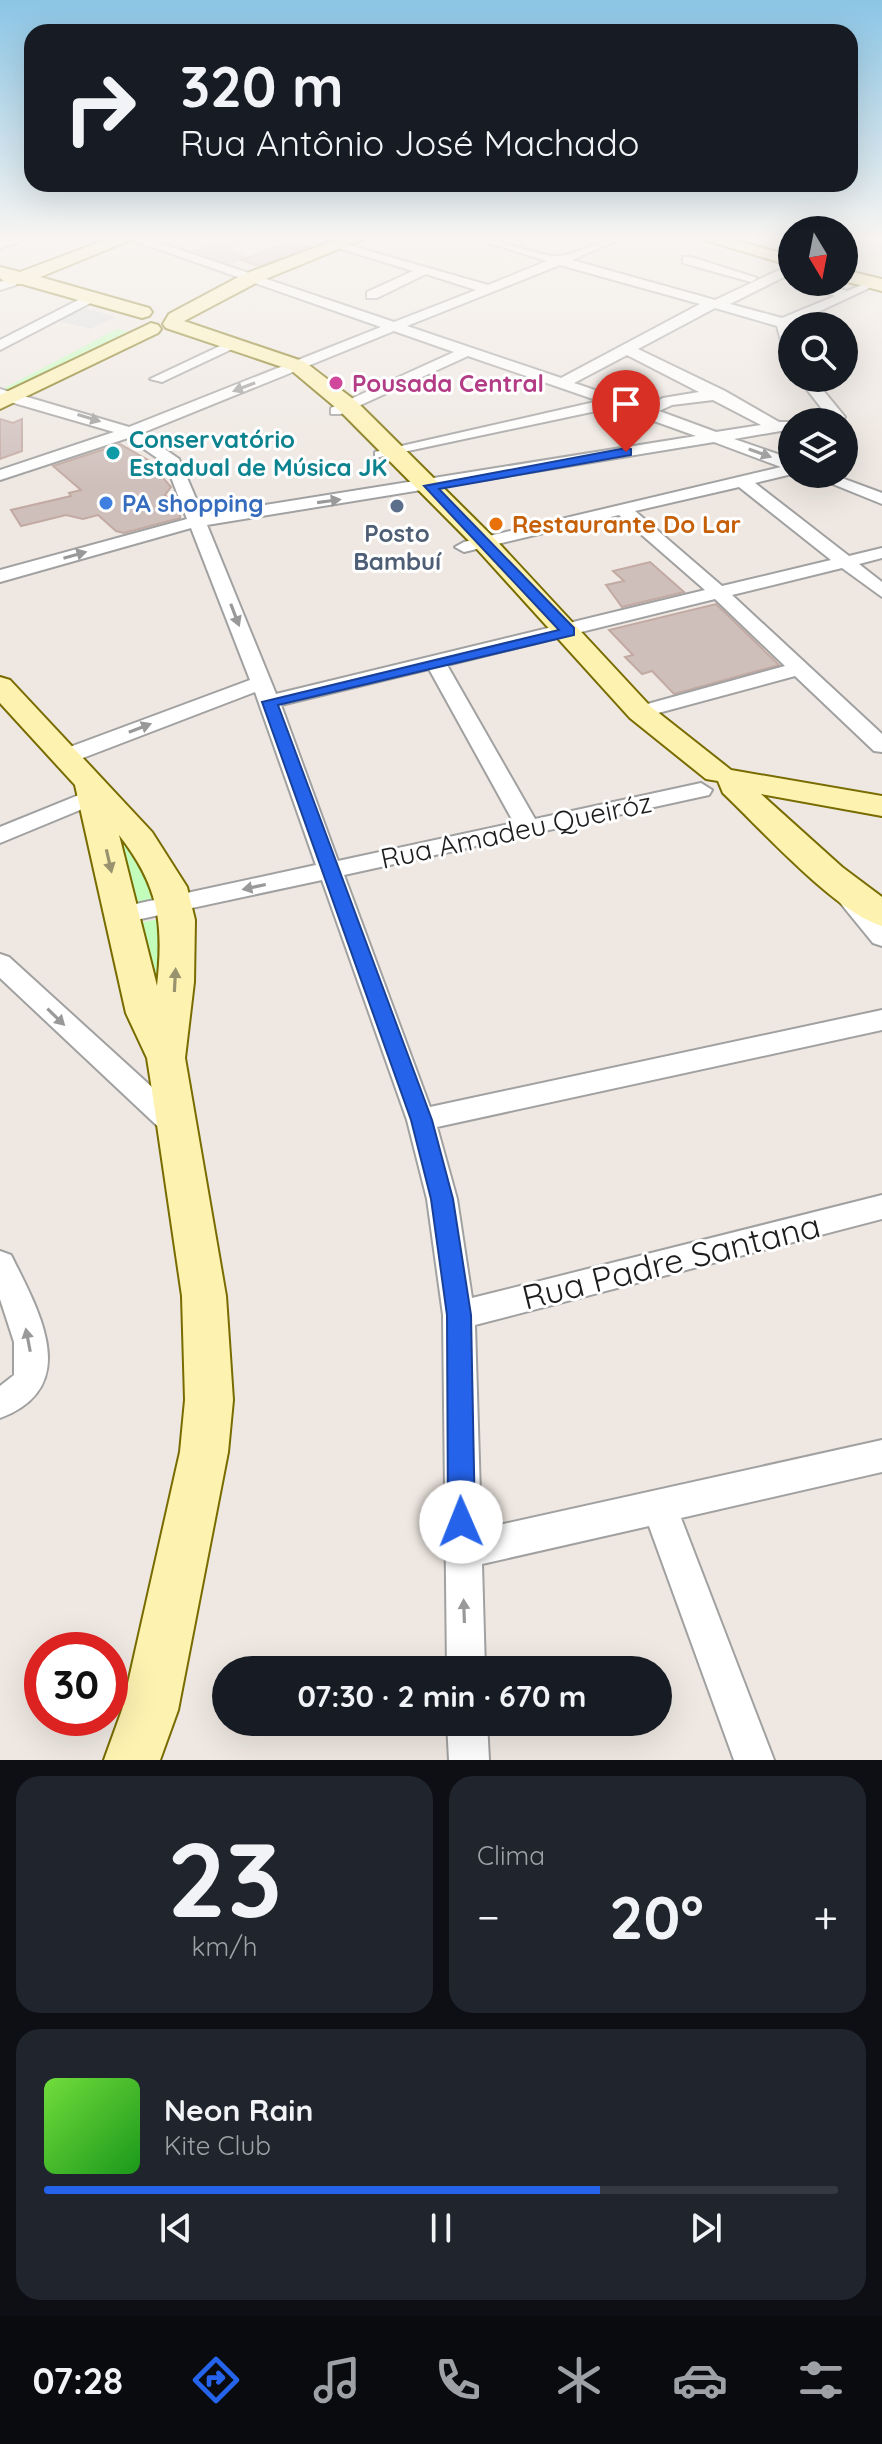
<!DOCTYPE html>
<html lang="pt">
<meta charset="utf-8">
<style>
body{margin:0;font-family:Quicksand,sans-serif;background:#20242c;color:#f1f3f6;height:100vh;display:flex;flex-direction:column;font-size:30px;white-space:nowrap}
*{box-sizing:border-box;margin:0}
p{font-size:26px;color:#9ea1a6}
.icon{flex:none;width:44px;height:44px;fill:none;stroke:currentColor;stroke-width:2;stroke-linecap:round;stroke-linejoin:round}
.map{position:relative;height:1760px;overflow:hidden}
.sheet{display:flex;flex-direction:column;gap:16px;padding:16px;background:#0d0f14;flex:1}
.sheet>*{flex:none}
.top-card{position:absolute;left:24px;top:24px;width:834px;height:168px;border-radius:24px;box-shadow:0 8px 32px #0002;background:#171b24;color:#f1f3f6;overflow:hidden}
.needle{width:52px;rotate:170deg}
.buttons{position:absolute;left:778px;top:216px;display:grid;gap:16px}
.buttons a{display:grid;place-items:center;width:80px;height:80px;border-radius:50%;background:#171b24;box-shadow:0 8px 32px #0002;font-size:40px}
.speed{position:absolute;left:24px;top:1632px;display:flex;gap:16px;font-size:40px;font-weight:700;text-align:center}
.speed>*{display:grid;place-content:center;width:104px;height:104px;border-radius:50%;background:#171b24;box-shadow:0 8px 32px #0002;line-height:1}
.speed .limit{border:12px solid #d22;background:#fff;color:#111}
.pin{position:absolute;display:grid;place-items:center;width:68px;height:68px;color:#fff;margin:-82px -34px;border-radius:50% 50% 50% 0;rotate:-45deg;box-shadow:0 0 8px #0007}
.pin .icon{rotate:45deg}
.me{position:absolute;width:88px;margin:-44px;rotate:359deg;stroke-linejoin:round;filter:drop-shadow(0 0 6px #0008)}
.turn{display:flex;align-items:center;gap:28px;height:168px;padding:0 24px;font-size:36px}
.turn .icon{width:104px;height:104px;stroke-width:2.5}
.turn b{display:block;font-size:56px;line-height:68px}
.big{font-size:60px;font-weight:800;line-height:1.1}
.sheet .widget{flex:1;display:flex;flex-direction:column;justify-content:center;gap:12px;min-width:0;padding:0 28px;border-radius:24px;background:#20242c}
.sheet .dial{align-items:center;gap:0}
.dial b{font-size:104px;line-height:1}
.song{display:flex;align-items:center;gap:24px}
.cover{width:96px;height:96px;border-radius:12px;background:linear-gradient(135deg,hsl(100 70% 55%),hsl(120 70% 35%))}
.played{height:8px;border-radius:4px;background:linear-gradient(90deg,#2563eb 70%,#363941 70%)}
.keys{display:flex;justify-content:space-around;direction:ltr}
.heat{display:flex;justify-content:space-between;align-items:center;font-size:44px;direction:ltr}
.sheet .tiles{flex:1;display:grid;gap:16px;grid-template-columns:1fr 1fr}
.widget:last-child{grid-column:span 2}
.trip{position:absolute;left:212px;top:1656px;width:460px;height:80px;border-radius:40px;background:#171b24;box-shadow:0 8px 32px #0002;font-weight:800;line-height:80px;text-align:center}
.menu{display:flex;height:128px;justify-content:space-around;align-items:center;background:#090b0e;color:#9ea1a6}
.menu .icon{width:56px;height:56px}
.menu .on{color:#2563eb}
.menu b{font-size:36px;color:#f1f3f6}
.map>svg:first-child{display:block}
.religious{fill:#cbcbcb}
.park{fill:#c3fdbb}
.parking{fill:#ddd}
.building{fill:#cfbfbb;stroke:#c2aaa3;stroke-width:2}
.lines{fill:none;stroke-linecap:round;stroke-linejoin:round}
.street-casing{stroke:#a1a1a1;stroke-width:4}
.secondary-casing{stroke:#786c00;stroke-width:4}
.street{fill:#fff;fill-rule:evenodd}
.secondary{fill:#fef2b1;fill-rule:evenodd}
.oneway{fill:#999}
.oneway2{fill:#99926e}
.route{fill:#2563eb;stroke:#184099;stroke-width:2}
.hotel-dot{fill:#d1479c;stroke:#fff;stroke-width:3}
.culture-dot{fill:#0f9aa8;stroke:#fff;stroke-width:3}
.shop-dot{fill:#3f7fe0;stroke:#fff;stroke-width:3}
.service-dot{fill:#5c6f8a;stroke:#fff;stroke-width:3}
.food-dot{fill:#e8710a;stroke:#fff;stroke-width:3}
.labels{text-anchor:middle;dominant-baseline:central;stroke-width:6;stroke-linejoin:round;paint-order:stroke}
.far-hotel-label{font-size:24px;font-weight:bold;fill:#b23c85;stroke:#fff;text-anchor:start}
.far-culture-label{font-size:24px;font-weight:bold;fill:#0d838f;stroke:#fff;text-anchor:start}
.far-shop-label{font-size:24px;font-weight:bold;fill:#366cbe;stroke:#fff;text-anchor:start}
.far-food-label{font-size:24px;font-weight:bold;fill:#c56008;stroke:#fff;text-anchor:start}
.far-service-label{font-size:24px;font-weight:bold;fill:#4e5e75;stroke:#fff}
.street-label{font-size:28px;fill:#1d1d1d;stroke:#fff}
.near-street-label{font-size:34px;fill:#1d1d1d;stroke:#fff}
</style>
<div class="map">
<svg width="882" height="1760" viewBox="0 0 882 1760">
<rect width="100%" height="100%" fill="#efe8e2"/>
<path class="religious" d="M221 239H253L228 248 248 256 226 267 183 254Z"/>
<path class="park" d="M117 329 134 333 17 392 3 389Z
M116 830 167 899 132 906Z
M170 917 165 991 150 993 138 923Z"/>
<path class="parking" d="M82 307 116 317 90 329 55 320Z"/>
<path class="building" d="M282 245 310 246 258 266 241 260Z
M0 419 13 423 22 419V451L0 459Z
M120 444 148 460 171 487 165 495 180 510V518L124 533 116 531 98 515 83 519 66 515 21 526 11 510 71 496 69 493 81 490 53 466Z
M650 562 684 592 622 607 606 585 624 581 613 571Z
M716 604 779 665 674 694 652 671 642 674 625 657 633 655 609 630Z"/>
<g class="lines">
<defs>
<path id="street" d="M21 239 19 242 0 248V240Z
M129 239H148L394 322 476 290 426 274 377 298H367V292L413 271 338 248V242L488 285 547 261 476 239C506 239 536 257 558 256 578 256 596 239 620 239L572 260 715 300 792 264V273L730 304 782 318 835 296 797 282H818L847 291 876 279 882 282 790 325 792 360 785 356 777 326 715 308 638 349 725 391 779 422H798L826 414 798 378H813L845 417 835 422H792V429L734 439 792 459V474L755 483 849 556 882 548V558L859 564 882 582V597L842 568 732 595 882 734V752L874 751 795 676 647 716H633L630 712 633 708 785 666 715 599 447 665 535 819 701 783 712 790 709 795 344 875 430 1107 882 1010V1030L437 1127 457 1199 472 1298 882 1195V1219L475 1325 481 1529 882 1440V1472L681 1518 774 1760H734L649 1526 482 1564 485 1670H447L443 1315 427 1199 407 1120 322 880 122 923 113 921 110 915 113 909 122 907 316 865 255 692 75 761H59L56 756 59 751 250 680 191 528 0 582V570L187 519 166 464 128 438 0 480V470L114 432 0 399V389L129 427 381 327ZM560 265 700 304 561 378 407 326ZM394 331 454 352 331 408V414H341L468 356 599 401 375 452V458L615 407 696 436 203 515 179 459 142 433ZM627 355 699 392 663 398 645 407 574 383ZM713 400 761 425 716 432 659 411 672 405ZM714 442 781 467 464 542 455 547 464 552 619 515 705 590 276 694 207 525ZM739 487 831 560 722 586 635 511ZM429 669 514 823 338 861 281 705Z
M683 257H691L757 278 751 282 683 263Z
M11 278 16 279V285L0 290V282Z
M86 296 98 299 0 350V340Z
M220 346 232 349 162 382 150 379Z
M808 474H831L882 493V504Z
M101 786 109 788 112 793 109 798 0 843V827Z
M845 886 854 888 882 921V946L873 943 833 894Z
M0 954 9 957 187 1119 191 1127 187 1135 177 1138 167 1135 0 978Z
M0 1251 11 1255C39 1311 83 1387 0 1418V1386L14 1375V1342L0 1299Z
M447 1722H487L489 1760H449Z"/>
<path id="secondary" d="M108 239H133L40 277 149 308 152 312 149 316 142 318 22 284H9L0 278V267L20 272Z
M338 239H363L256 283 184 321 305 362 357 402 494 538 650 706 731 770 882 796V816L761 794 842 867 882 897V926C836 913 760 828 723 793L718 781 706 779 630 718 476 548 341 412 291 370 166 328 163 324 169 314 242 275Z
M701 239H731L792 256V266Z
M844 270 882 279V291L844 281Z
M151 323 158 325 161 329 158 333 0 409V395Z
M0 677 10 680 152 832 187 887 195 920 194 982 185 1058 226 1296 233 1400 228 1452 178 1710 160 1760H104L122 1710 180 1452 185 1400 182 1296 150 1077 147 1058 126 1013 75 785 0 703ZM119 835C159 886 164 923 157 986Z"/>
</defs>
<use href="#street" class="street-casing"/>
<use href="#secondary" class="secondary-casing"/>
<use href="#street" class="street"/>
<use href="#secondary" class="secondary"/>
</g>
<defs><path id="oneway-solid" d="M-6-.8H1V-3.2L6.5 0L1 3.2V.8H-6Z" transform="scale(2)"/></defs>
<g class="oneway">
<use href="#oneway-solid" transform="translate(244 387) rotate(159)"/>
<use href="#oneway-solid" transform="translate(89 418) rotate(17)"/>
<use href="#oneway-solid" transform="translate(760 453) rotate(20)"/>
<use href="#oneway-solid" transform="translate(329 501) rotate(-8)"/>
<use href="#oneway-solid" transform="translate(75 555) rotate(-16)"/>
<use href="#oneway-solid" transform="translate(235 615) rotate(69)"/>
<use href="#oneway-solid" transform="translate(140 728) rotate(-21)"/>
<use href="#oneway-solid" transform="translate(254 887) rotate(168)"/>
<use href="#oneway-solid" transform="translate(56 1017) rotate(44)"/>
<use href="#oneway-solid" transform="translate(28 1340) rotate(-101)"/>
<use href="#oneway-solid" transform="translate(464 1611) rotate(-92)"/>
</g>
<g class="oneway2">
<use href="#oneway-solid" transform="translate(109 861) rotate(77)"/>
<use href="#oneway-solid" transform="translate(175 980) rotate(-87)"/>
</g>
<linearGradient id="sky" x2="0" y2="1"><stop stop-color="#8bc5e5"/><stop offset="0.49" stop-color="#f8f5f2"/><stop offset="1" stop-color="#f8f5f2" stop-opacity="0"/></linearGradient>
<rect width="882" height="486" fill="url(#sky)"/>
<path class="route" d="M626 448 631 449V455L439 489 574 628V635L278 705 432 1120 453 1199 471 1315 475 1522 471 1531 461 1535 452 1531 448 1522 447 1315 431 1199 411 1120 262 702 559 630 424 486Z"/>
<circle class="hotel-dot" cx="336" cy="383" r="8"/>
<circle class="culture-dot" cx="113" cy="453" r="8"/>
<circle class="shop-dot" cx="106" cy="503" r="8"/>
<circle class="service-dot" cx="397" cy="506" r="8"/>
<circle class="food-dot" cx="496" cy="524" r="8"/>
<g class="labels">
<g class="far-hotel-label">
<text x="352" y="383">Pousada Central</text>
</g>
<g class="far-culture-label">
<text x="129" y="439">Conservatório<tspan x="129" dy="28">Estadual de Música JK</tspan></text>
</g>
<g class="far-shop-label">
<text x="122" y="503">PA shopping</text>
</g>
<g class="far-food-label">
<text x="512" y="524">Restaurante Do Lar</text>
</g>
<g class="far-service-label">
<text x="397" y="533">Posto<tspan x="397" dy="28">Bambuí</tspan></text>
</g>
<g class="street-label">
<text transform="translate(516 830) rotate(-12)">Rua Amadeu Queiróz</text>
</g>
<g class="near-street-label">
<text transform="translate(671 1261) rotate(-14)">Rua Padre Santana</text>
</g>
</g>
</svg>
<div class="buttons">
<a><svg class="needle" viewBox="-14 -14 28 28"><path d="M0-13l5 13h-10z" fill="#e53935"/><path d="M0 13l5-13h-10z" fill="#9ea1a6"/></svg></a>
<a><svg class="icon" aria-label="search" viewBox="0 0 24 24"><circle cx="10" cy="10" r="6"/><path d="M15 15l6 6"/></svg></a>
<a><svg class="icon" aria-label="layers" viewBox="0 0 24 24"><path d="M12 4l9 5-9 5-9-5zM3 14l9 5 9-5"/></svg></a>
</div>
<div class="speed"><div class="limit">30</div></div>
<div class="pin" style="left:626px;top:452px;background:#d93025"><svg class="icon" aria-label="arrive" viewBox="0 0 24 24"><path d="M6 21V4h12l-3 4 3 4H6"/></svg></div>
<svg class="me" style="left:461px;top:1522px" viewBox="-20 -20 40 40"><circle r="19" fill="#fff"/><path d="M0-13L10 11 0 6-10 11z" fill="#2563eb"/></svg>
<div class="trip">07:30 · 2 min · 670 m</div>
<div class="top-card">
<div class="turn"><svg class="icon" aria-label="right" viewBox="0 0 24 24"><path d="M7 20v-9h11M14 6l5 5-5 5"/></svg><div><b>320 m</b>Rua Antônio José Machado</div></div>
</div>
</div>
<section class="sheet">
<div class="tiles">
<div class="widget dial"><b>23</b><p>km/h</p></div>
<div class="widget"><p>Clima</p>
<div class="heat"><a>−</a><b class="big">20°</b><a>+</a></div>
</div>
<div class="widget">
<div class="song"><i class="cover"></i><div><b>Neon Rain</b><p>Kite Club</p></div></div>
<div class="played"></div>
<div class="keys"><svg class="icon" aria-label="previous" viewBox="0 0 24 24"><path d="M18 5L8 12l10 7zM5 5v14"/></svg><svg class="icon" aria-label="pause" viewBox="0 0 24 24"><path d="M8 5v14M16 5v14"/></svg><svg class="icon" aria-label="next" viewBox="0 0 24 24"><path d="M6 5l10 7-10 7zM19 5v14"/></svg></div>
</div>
</div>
</section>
<nav class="menu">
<b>07:28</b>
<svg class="icon on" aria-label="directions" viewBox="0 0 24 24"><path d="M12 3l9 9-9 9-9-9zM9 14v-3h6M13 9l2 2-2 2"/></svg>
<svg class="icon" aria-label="music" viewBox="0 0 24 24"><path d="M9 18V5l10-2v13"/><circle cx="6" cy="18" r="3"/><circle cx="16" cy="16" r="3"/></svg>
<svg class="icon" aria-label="phone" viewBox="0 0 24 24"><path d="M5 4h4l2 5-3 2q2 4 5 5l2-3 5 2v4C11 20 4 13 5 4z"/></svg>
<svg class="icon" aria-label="climate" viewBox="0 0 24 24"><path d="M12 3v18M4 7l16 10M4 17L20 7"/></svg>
<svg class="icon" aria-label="car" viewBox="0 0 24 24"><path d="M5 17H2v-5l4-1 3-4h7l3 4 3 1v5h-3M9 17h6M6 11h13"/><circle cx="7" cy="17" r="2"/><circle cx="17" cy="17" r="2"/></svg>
<svg class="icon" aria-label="filters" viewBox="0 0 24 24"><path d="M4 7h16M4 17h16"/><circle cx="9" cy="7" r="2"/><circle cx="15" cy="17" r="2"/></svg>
</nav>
